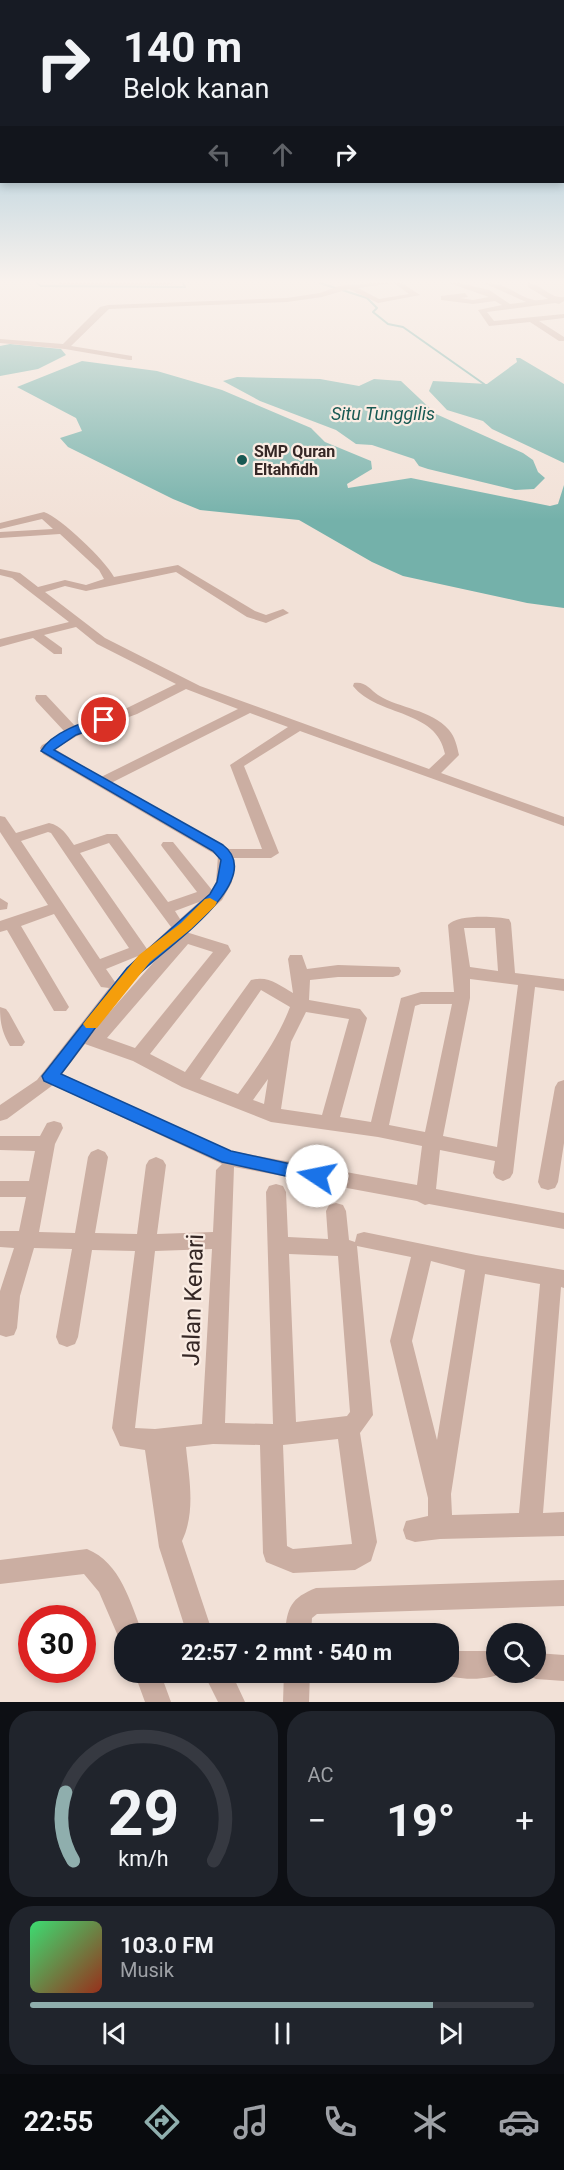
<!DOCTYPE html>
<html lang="id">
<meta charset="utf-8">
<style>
body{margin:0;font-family:Roboto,sans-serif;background:#20242c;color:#f1f3f6;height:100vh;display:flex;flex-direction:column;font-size:22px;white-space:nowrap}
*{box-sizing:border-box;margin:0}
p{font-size:20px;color:#9ea1a6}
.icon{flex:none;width:33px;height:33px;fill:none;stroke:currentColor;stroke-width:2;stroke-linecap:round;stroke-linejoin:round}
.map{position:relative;height:1702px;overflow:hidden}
.panel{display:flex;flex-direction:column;gap:9px;padding:9px;background:#0d0f14;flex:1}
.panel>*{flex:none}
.top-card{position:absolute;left:0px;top:0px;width:564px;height:183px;box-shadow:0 3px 9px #0003;background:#171b24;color:#f1f3f6;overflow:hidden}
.buttons{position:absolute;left:486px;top:1623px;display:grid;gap:12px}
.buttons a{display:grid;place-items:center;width:60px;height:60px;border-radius:50%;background:#171b24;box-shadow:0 3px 9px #0003;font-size:30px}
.speed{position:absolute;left:18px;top:1605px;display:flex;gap:12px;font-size:30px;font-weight:700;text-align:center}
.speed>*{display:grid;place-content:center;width:78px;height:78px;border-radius:50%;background:#171b24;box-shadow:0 3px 9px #0003;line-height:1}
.speed .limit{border:9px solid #d22;background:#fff;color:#111}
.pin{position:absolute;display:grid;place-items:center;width:51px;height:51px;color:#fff;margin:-26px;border:3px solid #fff;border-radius:50%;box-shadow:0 2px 6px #0007}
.me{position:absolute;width:66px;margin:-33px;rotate:281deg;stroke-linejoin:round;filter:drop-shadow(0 0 4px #0008)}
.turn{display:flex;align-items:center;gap:21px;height:126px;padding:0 24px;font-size:27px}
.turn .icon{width:78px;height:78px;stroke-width:2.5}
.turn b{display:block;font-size:42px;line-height:51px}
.lanes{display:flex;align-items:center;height:57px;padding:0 24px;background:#0003;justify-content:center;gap:30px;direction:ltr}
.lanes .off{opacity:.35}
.big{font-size:45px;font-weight:700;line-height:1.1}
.panel .tile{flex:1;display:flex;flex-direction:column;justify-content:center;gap:9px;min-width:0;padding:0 21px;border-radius:24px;background:#20242c}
.panel .dial{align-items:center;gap:0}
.dial svg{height:156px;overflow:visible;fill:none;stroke:#363941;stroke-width:7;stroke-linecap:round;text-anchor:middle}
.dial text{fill:#f1f3f6;stroke:none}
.song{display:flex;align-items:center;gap:18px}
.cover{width:72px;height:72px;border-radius:9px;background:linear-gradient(135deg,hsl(140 70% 55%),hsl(10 70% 35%))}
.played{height:6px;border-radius:3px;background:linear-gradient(90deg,#8faead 80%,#363941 80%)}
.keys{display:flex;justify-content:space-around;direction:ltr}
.heat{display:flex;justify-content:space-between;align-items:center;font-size:33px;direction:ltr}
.panel .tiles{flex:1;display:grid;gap:9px;grid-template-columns:1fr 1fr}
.tile:last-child{grid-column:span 2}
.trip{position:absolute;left:114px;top:1623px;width:345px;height:60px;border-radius:24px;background:#171b24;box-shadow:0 3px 9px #0003;font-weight:700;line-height:60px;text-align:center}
.tabs{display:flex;height:96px;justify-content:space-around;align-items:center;background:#090b0e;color:#9ea1a6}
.tabs .icon{width:42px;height:42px}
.tabs .active{color:#8faead}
.tabs b{font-size:27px;color:#f1f3f6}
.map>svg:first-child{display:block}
.water{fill:#74b1aa}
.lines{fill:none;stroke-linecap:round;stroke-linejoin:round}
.stream{stroke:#74b1aa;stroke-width:2}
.minor{fill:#cbaea2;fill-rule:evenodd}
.route{fill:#1a73e8;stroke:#114b97;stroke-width:1.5}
.slow{fill:#f59e0b}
.poi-dot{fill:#185953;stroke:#faece3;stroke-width:2}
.labels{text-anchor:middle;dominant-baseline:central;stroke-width:4.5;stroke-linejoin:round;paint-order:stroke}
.far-poi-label{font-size:16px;font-weight:bold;fill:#352725;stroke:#faece3;text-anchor:start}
.far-water-label{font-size:18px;font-style:italic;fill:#185953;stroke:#faece3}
.near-street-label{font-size:24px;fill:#352725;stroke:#faece3}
</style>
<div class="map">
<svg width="564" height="1702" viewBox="0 0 564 1702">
<rect width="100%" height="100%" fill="#f2e1d7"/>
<path class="water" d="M10 344 61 349 66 355 38 369 0 376V346Z
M516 358H520L564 384V463L492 429 483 421 447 410 429 391 433 381 487 384 517 362Z
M82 361 157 371 222 390 311 428 325 442 371 461 372 469 347 484 348 488 411 478 550 506 558 504 564 485V608L527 603 403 576 372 562 299 520 200 510 173 499 68 447 60 438 82 431 76 418 17 387Z
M237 377 320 379 359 386 374 379 401 381 436 414 523 453 533 460 538 472 545 478 534 489 515 490 428 469 419 466 414 459 372 445 356 444 336 430 260 401 223 381Z"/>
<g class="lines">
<path class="stream" d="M37 283 41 286 185 287 183 283
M320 283 367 298 377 308 373 312 388 324 403 327 484 384"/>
<path class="minor" d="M58 283H173L169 285H62Z
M373 283H402L420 295 378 303 349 289 322 297 287 302 109 309 71 346 132 356V360H129L65 349 0 343V339L63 344 100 307 108 305 287 298 320 293 339 286ZM394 283 409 294 379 299 358 288Z
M449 283H460L489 290 510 304 526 302 484 283C509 283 515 296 534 300 538 301 544 299 548 299L528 287V283C542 284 550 299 564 297V301L559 304 555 303 487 312 494 321 564 314V318L539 321 564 337V341H559L530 322 489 326 478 310 502 305 495 301 473 304 441 300V296L465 293 468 297 460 298 473 300 489 297Z
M44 512C61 518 105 560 114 577L178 565 255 611 266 615 283 609 289 613 266 623 247 617 176 572 86 591 65 586 45 592 105 638 200 686 429 769 445 754C437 709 378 717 353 686L354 683C365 681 370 689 378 695 400 709 431 709 449 730 455 737 457 746 459 755L441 773 564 817V826L300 731 244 766 279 853 271 858H233L232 882 222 900 186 932 228 945 231 951 150 1054 185 1072 251 980C268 975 279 985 293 993L288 959 290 955H302L307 969 338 965 399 967 401 971 399 975 393 977H338L310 980 309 1000 360 1009 367 1018 340 1117 371 1122 401 998 421 992H454L448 925C456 914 496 916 509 919L511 923 515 973 564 979V991L535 987 513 1173 510 1178 503 1181 496 1178 493 1173 495 1161 440 1150 436 1189 564 1213V1229L429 1204 425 1205 417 1201 234 1167 225 1423 273 1424 266 1192 269 1186 276 1184 283 1186 286 1192 288 1237 328 1239 326 1211 329 1205 336 1203 343 1205 346 1211 349 1240 355 1242 357 1234 364 1232 476 1255 564 1270V1288L561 1287 543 1513 564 1512V1536L440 1539 415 1542 406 1539 403 1530 406 1521 428 1516V1498L390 1341 411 1257 357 1246 373 1415 360 1433 377 1542 371 1561 355 1570 293 1573 266 1562 263 1553 260 1445 213 1444 186 1447C189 1477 196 1512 182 1541L213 1634H187L159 1547 145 1450 120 1446 112 1428 135 1251 92 1250 78 1337 75 1344 67 1347 59 1344 56 1337 72 1249 34 1248 20 1296 17 1328 14 1335 6 1337 0 1335V1291L14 1248 0 1247V1231H19L26 1197H0V1181H29L35 1151 0 1150V1136H40L47 1123 54 1121 61 1123 63 1128 55 1144 39 1232 75 1233 88 1157 91 1152 98 1149 105 1152 108 1157 95 1233 137 1234 146 1165 149 1160 156 1157 163 1160 166 1165 157 1234 213 1232 216 1170 222 1164 53 1085 7 1119 0 1121V1105L37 1080 109 988 101 987 54 914 21 926 69 1007 66 1011H54L7 930 0 932V921L48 905 0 832V816L5 817 16 833 49 823C62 826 66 834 74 845L107 834H117L168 902 197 892 163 848 161 845 163 842H173L212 890 216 882 218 856 43 754 40 748 42 745 64 734V731L36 701 35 698 36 695H46L76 727 127 708 176 684 97 644 76 627 44 635 62 648V654H54L33 638 0 647V639L69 622 12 578 0 575V569L20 573 38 587 65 580 86 585 104 579 99 570 60 534 0 538V532L53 529 42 519 0 529V523ZM186 689 238 709 101 777 55 749 77 736 137 714ZM250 713 288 727 230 765 262 849H229L111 783ZM48 832 51 833 129 948 100 959 21 841ZM109 843 171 927 147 949 80 853ZM199 902 180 919 175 911ZM464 928H495L498 971 470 967ZM188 944 213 952 135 1048 107 1038ZM160 955 108 1014 138 975ZM138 956 115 982 106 969ZM470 979 518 985 497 1147 443 1136 470 998ZM261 990 290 1007C278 1039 257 1067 238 1094L200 1079ZM421 1004H452L425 1132 389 1125 415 1006ZM306 1012 349 1019 322 1115 281 1109 291 1042ZM85 1044 133 1061 182 1087 271 1122 378 1137 422 1146 417 1185 231 1151 62 1074ZM268 1079 264 1104 253 1100ZM212 1249 202 1424 155 1429 135 1428 155 1251ZM289 1254 338 1256 350 1412 347 1416 296 1422ZM431 1261 465 1270 437 1440 412 1341ZM485 1274 540 1284 519 1513 452 1515 451 1494ZM338 1439 352 1544 293 1549 287 1546 283 1445Z
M0 898 8 903 7 909 0 910Z
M0 1007 6 1009 9 1013 25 1042 22 1046H10C2 1032 0 1023 0 1007Z
M564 1080V1143L558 1182 555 1188 548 1190 541 1188 538 1182 555 1087 558 1082Z
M87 1549C121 1563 130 1602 143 1634H124V1645L121 1643 99 1592 84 1574 0 1584V1560Z
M564 1580V1606L317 1614 312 1618 311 1634H285C287 1607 291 1598 316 1588Z
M448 1651H496V1672H505C490 1681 454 1681 439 1672H448Z
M536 1653 564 1655V1681L536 1679 527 1675 526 1672H536Z
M134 1672H160L171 1702H145Z
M203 1672H231L245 1702H218Z
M284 1672H310L309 1702H283Z"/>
</g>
<linearGradient id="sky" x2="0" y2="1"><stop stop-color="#79b3cf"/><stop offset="0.54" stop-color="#f9f2ed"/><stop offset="1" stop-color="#f9f2ed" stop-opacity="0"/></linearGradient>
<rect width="564" height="521" fill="url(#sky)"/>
<path class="route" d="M104 716 110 720 109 723 76 735 54 750 223 845C270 881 159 952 137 976 109 1006 86 1042 61 1074L231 1151 323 1171 326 1176 323 1181 317 1183 222 1162 44 1081 42 1076 127 968 210 894 217 882 221 860 213 851 41 751C52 732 84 722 104 716Z"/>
<path class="slow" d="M210 898 217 902 215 906 191 929 150 962 97 1028H86L83 1024 86 1020 139 955 181 923 205 899Z"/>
<circle class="poi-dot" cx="242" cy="460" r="6"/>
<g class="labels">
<g class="far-poi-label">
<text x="254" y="451">SMP Quran<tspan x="254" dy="18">Eltahfidh</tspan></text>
</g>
<g class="far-water-label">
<text x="383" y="413">Situ Tunggilis</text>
</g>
<g class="near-street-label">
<text transform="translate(193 1300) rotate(-88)">Jalan Kenari</text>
</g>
</g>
</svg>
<div class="buttons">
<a><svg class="icon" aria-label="search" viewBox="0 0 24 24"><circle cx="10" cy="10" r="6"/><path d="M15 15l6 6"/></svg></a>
</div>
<div class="speed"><div class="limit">30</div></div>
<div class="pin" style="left:104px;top:720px;background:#d93025"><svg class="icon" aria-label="arrive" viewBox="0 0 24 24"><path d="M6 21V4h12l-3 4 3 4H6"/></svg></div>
<svg class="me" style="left:317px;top:1176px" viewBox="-20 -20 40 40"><circle r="19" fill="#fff"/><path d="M0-13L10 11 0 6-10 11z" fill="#1a73e8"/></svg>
<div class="trip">22:57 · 2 mnt · 540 m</div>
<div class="top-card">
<div class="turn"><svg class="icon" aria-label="right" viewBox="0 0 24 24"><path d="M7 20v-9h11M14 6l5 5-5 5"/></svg><div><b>140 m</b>Belok kanan</div></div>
<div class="lanes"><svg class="icon off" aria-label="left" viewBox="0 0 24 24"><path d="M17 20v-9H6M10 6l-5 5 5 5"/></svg><svg class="icon off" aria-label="ahead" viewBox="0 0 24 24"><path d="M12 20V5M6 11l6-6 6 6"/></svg><svg class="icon" aria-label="right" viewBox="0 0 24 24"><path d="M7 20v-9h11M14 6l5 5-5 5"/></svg></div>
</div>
</div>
<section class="panel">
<div class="tiles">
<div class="tile dial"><svg viewBox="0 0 100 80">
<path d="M14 69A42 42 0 1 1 86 69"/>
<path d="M14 69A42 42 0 0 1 10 34" stroke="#8faead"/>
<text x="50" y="56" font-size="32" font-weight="700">29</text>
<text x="50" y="72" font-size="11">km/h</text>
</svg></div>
<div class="tile"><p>AC</p>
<div class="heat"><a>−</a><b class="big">19°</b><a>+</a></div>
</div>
<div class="tile">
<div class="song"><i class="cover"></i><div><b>103.0 FM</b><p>Musik</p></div></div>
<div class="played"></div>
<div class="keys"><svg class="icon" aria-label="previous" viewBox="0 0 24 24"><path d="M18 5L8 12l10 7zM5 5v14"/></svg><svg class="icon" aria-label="pause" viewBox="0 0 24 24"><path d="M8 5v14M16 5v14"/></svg><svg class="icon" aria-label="next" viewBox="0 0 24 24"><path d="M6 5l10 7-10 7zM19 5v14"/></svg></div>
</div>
</div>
</section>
<nav class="tabs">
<b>22:55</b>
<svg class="icon active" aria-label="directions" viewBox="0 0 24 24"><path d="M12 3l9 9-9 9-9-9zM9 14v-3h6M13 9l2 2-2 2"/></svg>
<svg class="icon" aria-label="music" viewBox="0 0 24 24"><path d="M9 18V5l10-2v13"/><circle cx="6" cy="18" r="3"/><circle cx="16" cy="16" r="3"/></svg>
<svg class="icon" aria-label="phone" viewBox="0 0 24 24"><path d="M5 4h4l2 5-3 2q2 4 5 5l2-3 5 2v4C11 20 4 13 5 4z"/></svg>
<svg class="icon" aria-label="climate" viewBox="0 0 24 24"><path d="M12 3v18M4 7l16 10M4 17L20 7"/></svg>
<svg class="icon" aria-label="car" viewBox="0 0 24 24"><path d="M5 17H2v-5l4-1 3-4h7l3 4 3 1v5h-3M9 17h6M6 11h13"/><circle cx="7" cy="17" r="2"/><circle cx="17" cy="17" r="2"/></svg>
</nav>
